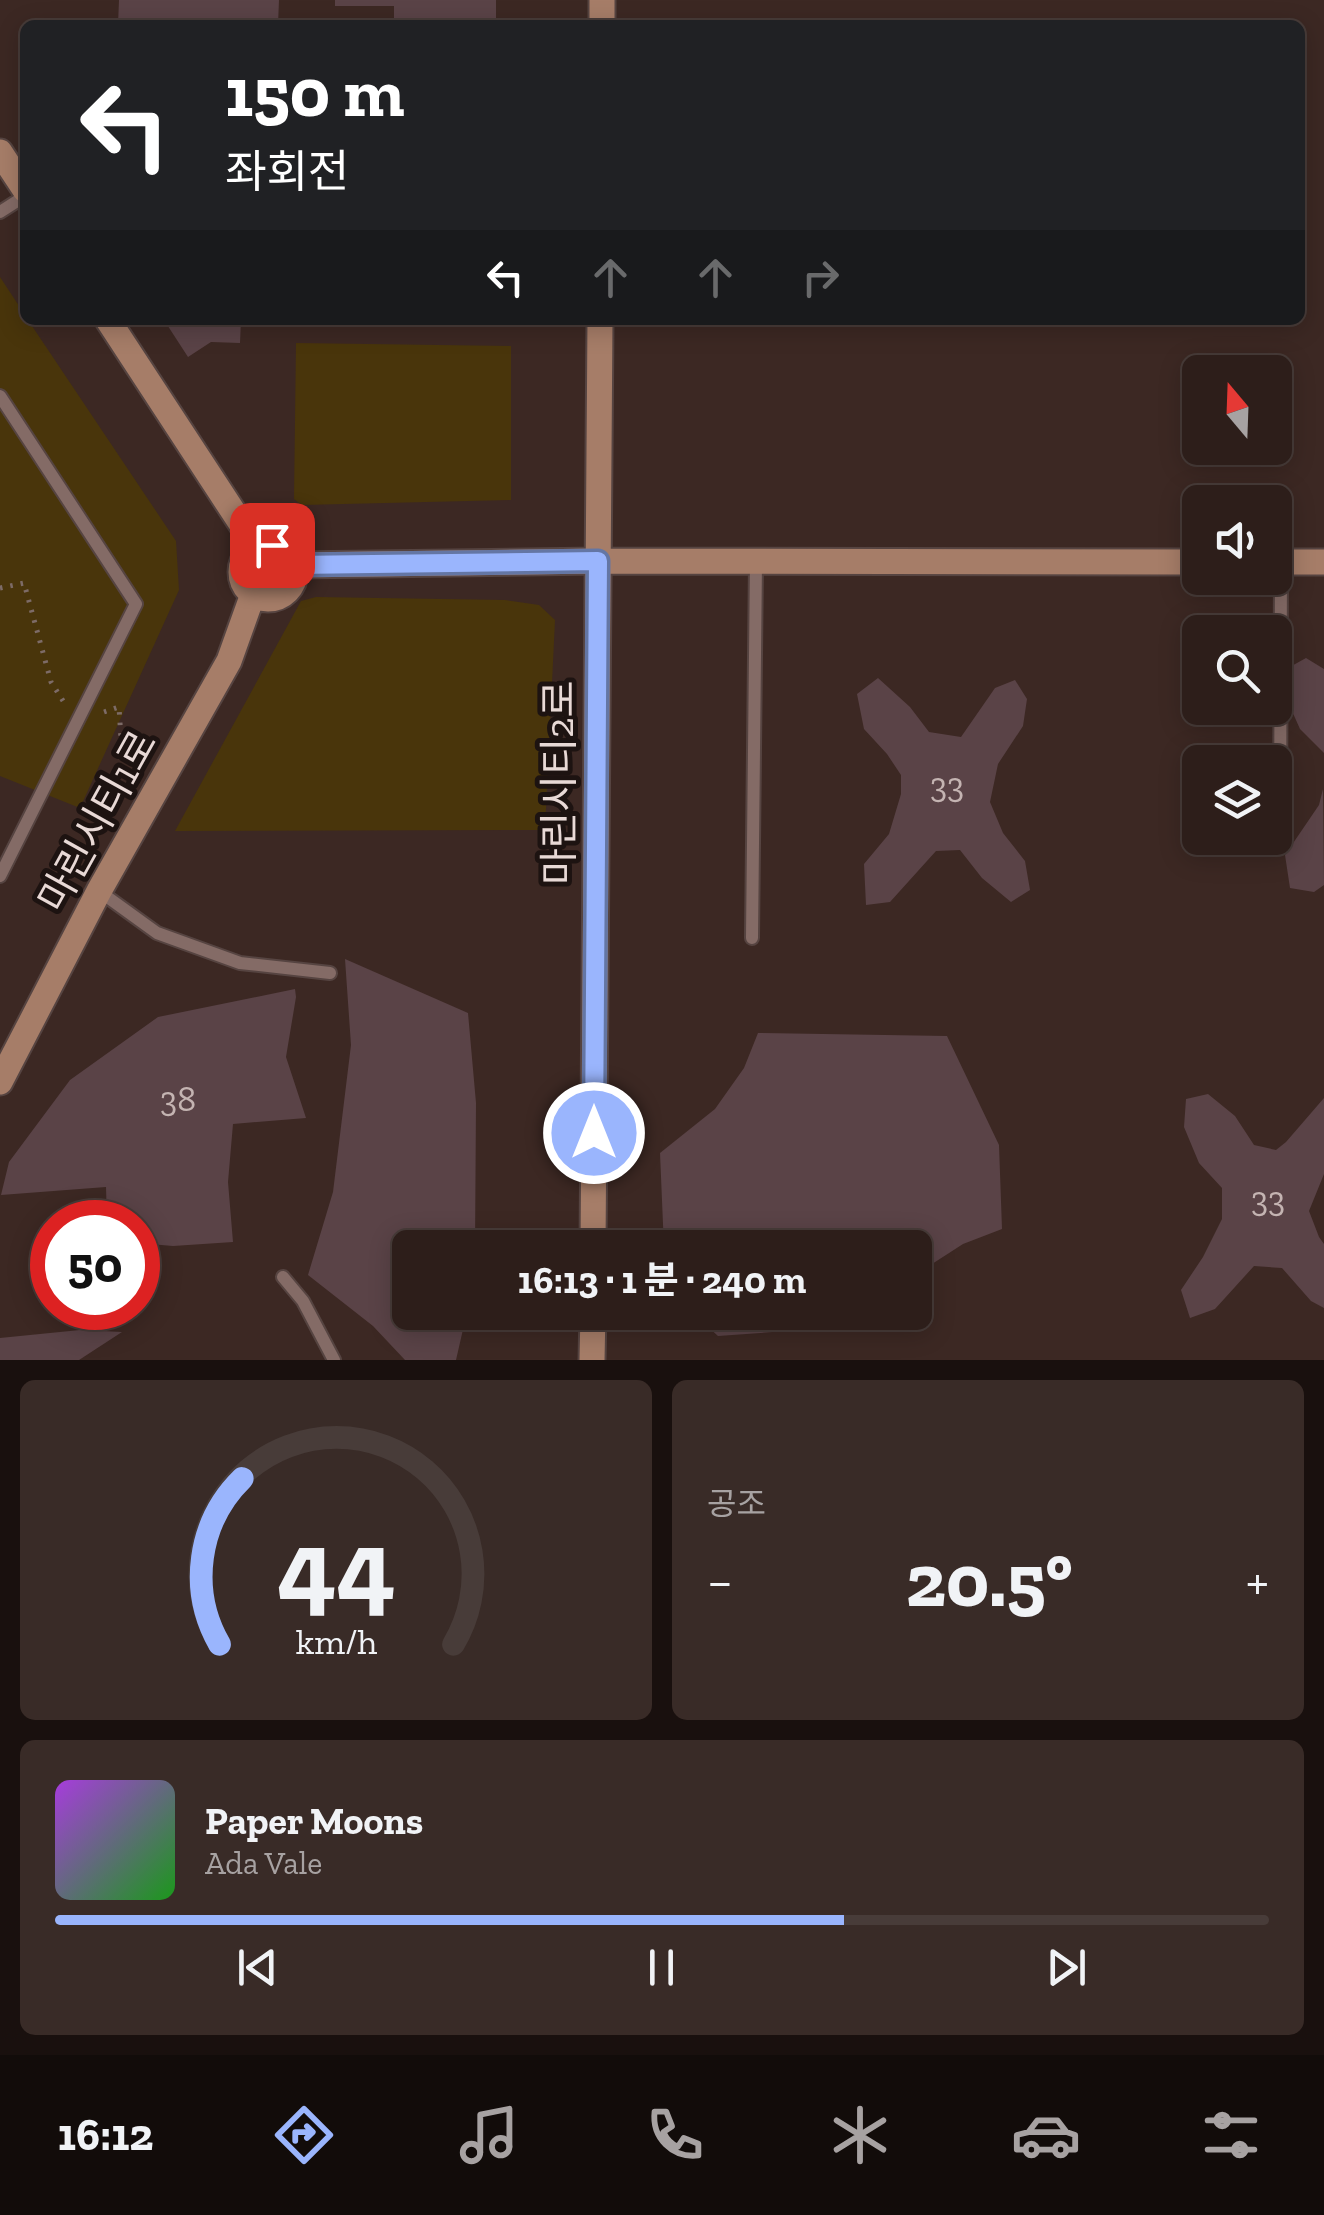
<!DOCTYPE html>
<html lang="ko">
<meta charset="utf-8">
<style>
body{margin:0;font-family:"Zilla Slab","Noto Sans KR",serif;background:#392b27;color:#f1f3f6;height:100vh;display:flex;flex-direction:column;font-size:38px;white-space:nowrap}
*{box-sizing:border-box;margin:0}
p{font-size:32px;color:#a7a2a2}
.icon{flex:none;width:55px;height:55px;fill:none;stroke:currentColor;stroke-width:2;stroke-linecap:round;stroke-linejoin:round}
.map{position:relative;height:1360px;overflow:hidden}
.details{display:flex;flex-direction:column;gap:20px;padding:20px;background:#19100e;flex:1}
.details>*{flex:none}
.hud{position:absolute;left:20px;top:20px;width:1285px;height:305px;border-radius:15px;box-shadow:0 5px 25px #0003,0 0 0 2px #483c39;background:#202124;color:#fff;overflow:hidden}
.needle{width:65px;rotate:341deg}
.buttons{position:absolute;left:1182px;top:355px;display:grid;gap:20px}
.buttons a{display:grid;place-items:center;width:110px;height:110px;border-radius:15px;background:#2d1e1a;box-shadow:0 5px 25px #0003,0 0 0 2px #483c39;font-size:50px}
.speed{position:absolute;left:30px;top:1200px;display:flex;gap:20px;font-size:50px;font-weight:700;text-align:center}
.speed>*{display:grid;place-content:center;width:130px;height:130px;border-radius:50%;background:#2d1e1a;box-shadow:0 5px 25px #0003,0 0 0 2px #483c39;line-height:1}
.speed .limit{border:15px solid #d22;background:#fff;color:#111}
.pin{position:absolute;display:grid;place-items:center;width:85px;height:85px;color:#fff;margin:-42px;border-radius:20px;box-shadow:0 5px 15px #0006}
.me{position:absolute;width:110px;margin:-55px;rotate:0deg;stroke-linejoin:round;filter:drop-shadow(0 0 8px #0008)}
.turn{display:flex;align-items:center;gap:35px;height:210px;padding:0 40px;font-size:45px}
.turn .icon{width:130px;height:130px;stroke-width:2.5}
.turn b{display:block;font-size:70px;line-height:85px}
.lanes{display:flex;align-items:center;height:95px;padding:0 40px;background:#0003;justify-content:center;gap:50px;direction:ltr}
.lanes .off{opacity:.35}
.big{font-size:75px;font-weight:700;line-height:1.1}
.details .widget{flex:1;display:flex;flex-direction:column;justify-content:center;gap:15px;min-width:0;padding:0 35px;border-radius:15px;background:#392b27}
.details .dial{align-items:center;gap:0}
.dial svg{height:260px;overflow:visible;fill:none;stroke:#483c39;stroke-width:7;stroke-linecap:round;text-anchor:middle}
.dial text{fill:#f1f3f6;stroke:none}
.song{display:flex;align-items:center;gap:30px}
.cover{width:120px;height:120px;border-radius:15px;background:linear-gradient(135deg,hsl(280 70% 55%),hsl(120 70% 35%))}
.played{height:10px;border-radius:5px;background:linear-gradient(90deg,#9ab5fd 65%,#483c39 65%)}
.keys{display:flex;justify-content:space-around;direction:ltr}
.heat{display:flex;justify-content:space-between;align-items:center;font-size:55px;direction:ltr}
.details .tiles{flex:1;display:grid;gap:20px;grid-template-columns:1fr 1fr}
.widget:last-child{grid-column:span 2}
.trip{position:absolute;left:392px;top:1230px;width:540px;height:100px;border-radius:15px;background:#2d1e1a;box-shadow:0 5px 25px #0003,0 0 0 2px #483c39;font-weight:700;line-height:100px;text-align:center}
.menu{display:flex;height:160px;justify-content:space-around;align-items:center;background:#120c0a;color:#a7a2a2}
.menu .icon{width:70px;height:70px}
.menu .on{color:#9ab5fd}
.menu b{font-size:45px;color:#f1f3f6}
.map>svg:first-child{display:block}
.green{fill:#49350b}
.building{fill:#5a4347}
.lines{fill:none;stroke-linecap:round;stroke-linejoin:round}
.lane-casing{stroke:#564441;stroke-width:16}
.secondary-casing{stroke:#564441;stroke-width:29}
.path{stroke:#7d6b67;stroke-width:5;stroke-dasharray:2.5 8;stroke-linecap:butt}
.lane{stroke:#846b66;stroke-width:12}
.secondary{stroke:#a67d68;stroke-width:25}
.route-casing{stroke:#6476a4;stroke-width:25}
.route{stroke:#9ab5fd;stroke-width:18}
.labels{text-anchor:middle;dominant-baseline:central;stroke-width:10;stroke-linejoin:round;paint-order:stroke}
.number-label{font-size:35px;fill:#c4b4b2}
.street-label{font-size:40px;fill:#e8d9d6;stroke:#1d1311}
</style>
<div class="map">
<svg width="1324" height="1360" viewBox="0 0 1324 1360">
<rect width="100%" height="100%" fill="#3c2823"/>
<path class="green" d="M0 277 25 315V320H28L176 541 179 590 80 808 0 776Z
M296 343 511 346V500L302 505 294 499Z
M316 597 505 600 539 605 555 620 545 830 175 831 301 601Z"/>
<path class="building" d="M119 0H279L278 25H118Z
M335 0H496V25H394V6H335Z
M164 320H241L240 343 211 342 188 357Z
M1306 658 1324 669V753L1300 729 1287 700 1288 668Z
M878 678 910 707 929 732 961 737 995 688 1015 680 1027 699 1023 726 998 764 990 802 1003 833 1025 861 1030 890 1011 902 982 878 960 850 936 851 890 902 866 905 864 864 889 834 901 794V775L887 754 864 729 857 694Z
M1323 789 1324 885 1314 892 1290 888 1285 855 1319 805Z
M345 959 468 1013 476 1103 475 1248H410V1312H467L456 1360H405L373 1326 308 1275 333 1192 351 1045Z
M295 989 296 997 286 1057 306 1118 233 1124 228 1182 233 1242 173 1246 138 1243V1222H107L106 1187 1 1195 9 1162 70 1080 158 1017Z
M758 1033 947 1036 999 1145 1002 1229 963 1244 915 1275V1248H664L660 1153 715 1109 744 1068Z
M1208 1094 1235 1116 1254 1145 1276 1150 1286 1142 1324 1098V1174L1309 1211 1319 1237 1324 1244V1308L1311 1301 1282 1268 1254 1266 1215 1309 1190 1318 1181 1290 1203 1257 1222 1219V1188L1199 1163 1184 1127 1186 1099Z
M692 1312H890L884 1324 718 1336Z
M80 1330 122 1332 79 1360H0V1338Z"/>
<g class="lines">
<defs>
<path id="lane" d="M0 212 25 196
M0 396 136 604 0 876
M1192 830H1200
M1275 830H1280L1281 562
M99 891 157 933 240 963 330 973
M752 938 756 561
M283 1277 303 1301 334 1360"/>
<path id="secondary" d="M602 25V0
M0 152 25 190
M108 320 257 548
M241 572a27 27 0 1 1 54 0a27 27 0 1 1-54 0Z
M1275 562H1324
M294 565 598 561 1200 562
M0 1082 99 891 229 661 253 594
M593 1248 600 320
M592 1360 593 1312"/>
</defs>
<use href="#lane" class="lane-casing"/>
<use href="#secondary" class="secondary-casing"/>
<path class="path" d="M0 588 24 583 51 682 65 704
M104 712 119 707 121 739 148 755"/>
<use href="#lane" class="lane"/>
<use href="#secondary" class="secondary"/>
</g>
<g class="lines">
<defs>
<path id="route" d="M272 545C283 549 289 554 294 565L598 561 594 1133"/>
</defs>
<use href="#route" class="route-casing"/>
<use href="#route" class="route"/>
</g>
<g class="labels">
<g class="number-label">
<text x="947" y="785">33</text>
<text x="178" y="1099">38</text>
<text x="1268" y="1199">33</text>
</g>
<g class="street-label">
<text transform="translate(559 783) rotate(-90)">마린시티2로</text>
<text transform="translate(97 821) rotate(-61)">마린시티1로</text>
</g>
</g>
</svg>
<div class="buttons">
<a><svg class="needle" viewBox="-14 -14 28 28"><path d="M0-13l5 13h-10z" fill="#e53935"/><path d="M0 13l5-13h-10z" fill="#a7a2a2"/></svg></a>
<a><svg class="icon" aria-label="sound" viewBox="0 0 24 24"><path d="M4 9h4l5-4v14l-5-4H4zM17 9q2 3 0 6"/></svg></a>
<a><svg class="icon" aria-label="search" viewBox="0 0 24 24"><circle cx="10" cy="10" r="6"/><path d="M15 15l6 6"/></svg></a>
<a><svg class="icon" aria-label="layers" viewBox="0 0 24 24"><path d="M12 4l9 5-9 5-9-5zM3 14l9 5 9-5"/></svg></a>
</div>
<div class="speed"><div class="limit">50</div></div>
<div class="pin" style="left:272px;top:545px;background:#d93025"><svg class="icon" aria-label="arrive" viewBox="0 0 24 24"><path d="M6 21V4h12l-3 4 3 4H6"/></svg></div>
<svg class="me" style="left:594px;top:1133px" viewBox="-20 -20 40 40"><circle r="17" fill="#9ab5fd" stroke="#fff" stroke-width="3"/><path d="M0-11L8 9 0 5-8 9z" fill="#fff"/></svg>
<div class="trip">16:13 · 1 분 · 240 m</div>
<div class="hud">
<div class="turn"><svg class="icon" aria-label="left" viewBox="0 0 24 24"><path d="M17 20v-9H6M10 6l-5 5 5 5"/></svg><div><b>150 m</b>좌회전</div></div>
<div class="lanes"><svg class="icon" aria-label="left" viewBox="0 0 24 24"><path d="M17 20v-9H6M10 6l-5 5 5 5"/></svg><svg class="icon off" aria-label="ahead" viewBox="0 0 24 24"><path d="M12 20V5M6 11l6-6 6 6"/></svg><svg class="icon off" aria-label="ahead" viewBox="0 0 24 24"><path d="M12 20V5M6 11l6-6 6 6"/></svg><svg class="icon off" aria-label="right" viewBox="0 0 24 24"><path d="M7 20v-9h11M14 6l5 5-5 5"/></svg></div>
</div>
</div>
<section class="details">
<div class="tiles">
<div class="widget dial"><svg viewBox="0 0 100 80">
<path d="M14 69A42 42 0 1 1 86 69"/>
<path d="M14 69A42 42 0 0 1 21 18" stroke="#9ab5fd"/>
<text x="50" y="56" font-size="32" font-weight="700">44</text>
<text x="50" y="72" font-size="11">km/h</text>
</svg></div>
<div class="widget"><p>공조</p>
<div class="heat"><a>−</a><b class="big">20.5°</b><a>+</a></div>
</div>
<div class="widget">
<div class="song"><i class="cover"></i><div><b>Paper Moons</b><p>Ada Vale</p></div></div>
<div class="played"></div>
<div class="keys"><svg class="icon" aria-label="previous" viewBox="0 0 24 24"><path d="M18 5L8 12l10 7zM5 5v14"/></svg><svg class="icon" aria-label="pause" viewBox="0 0 24 24"><path d="M8 5v14M16 5v14"/></svg><svg class="icon" aria-label="next" viewBox="0 0 24 24"><path d="M6 5l10 7-10 7zM19 5v14"/></svg></div>
</div>
</div>
</section>
<nav class="menu">
<b>16:12</b>
<svg class="icon on" aria-label="directions" viewBox="0 0 24 24"><path d="M12 3l9 9-9 9-9-9zM9 14v-3h6M13 9l2 2-2 2"/></svg>
<svg class="icon" aria-label="music" viewBox="0 0 24 24"><path d="M9 18V5l10-2v13"/><circle cx="6" cy="18" r="3"/><circle cx="16" cy="16" r="3"/></svg>
<svg class="icon" aria-label="phone" viewBox="0 0 24 24"><path d="M5 4h4l2 5-3 2q2 4 5 5l2-3 5 2v4C11 20 4 13 5 4z"/></svg>
<svg class="icon" aria-label="climate" viewBox="0 0 24 24"><path d="M12 3v18M4 7l16 10M4 17L20 7"/></svg>
<svg class="icon" aria-label="car" viewBox="0 0 24 24"><path d="M5 17H2v-5l4-1 3-4h7l3 4 3 1v5h-3M9 17h6M6 11h13"/><circle cx="7" cy="17" r="2"/><circle cx="17" cy="17" r="2"/></svg>
<svg class="icon" aria-label="filters" viewBox="0 0 24 24"><path d="M4 7h16M4 17h16"/><circle cx="9" cy="7" r="2"/><circle cx="15" cy="17" r="2"/></svg>
</nav>
